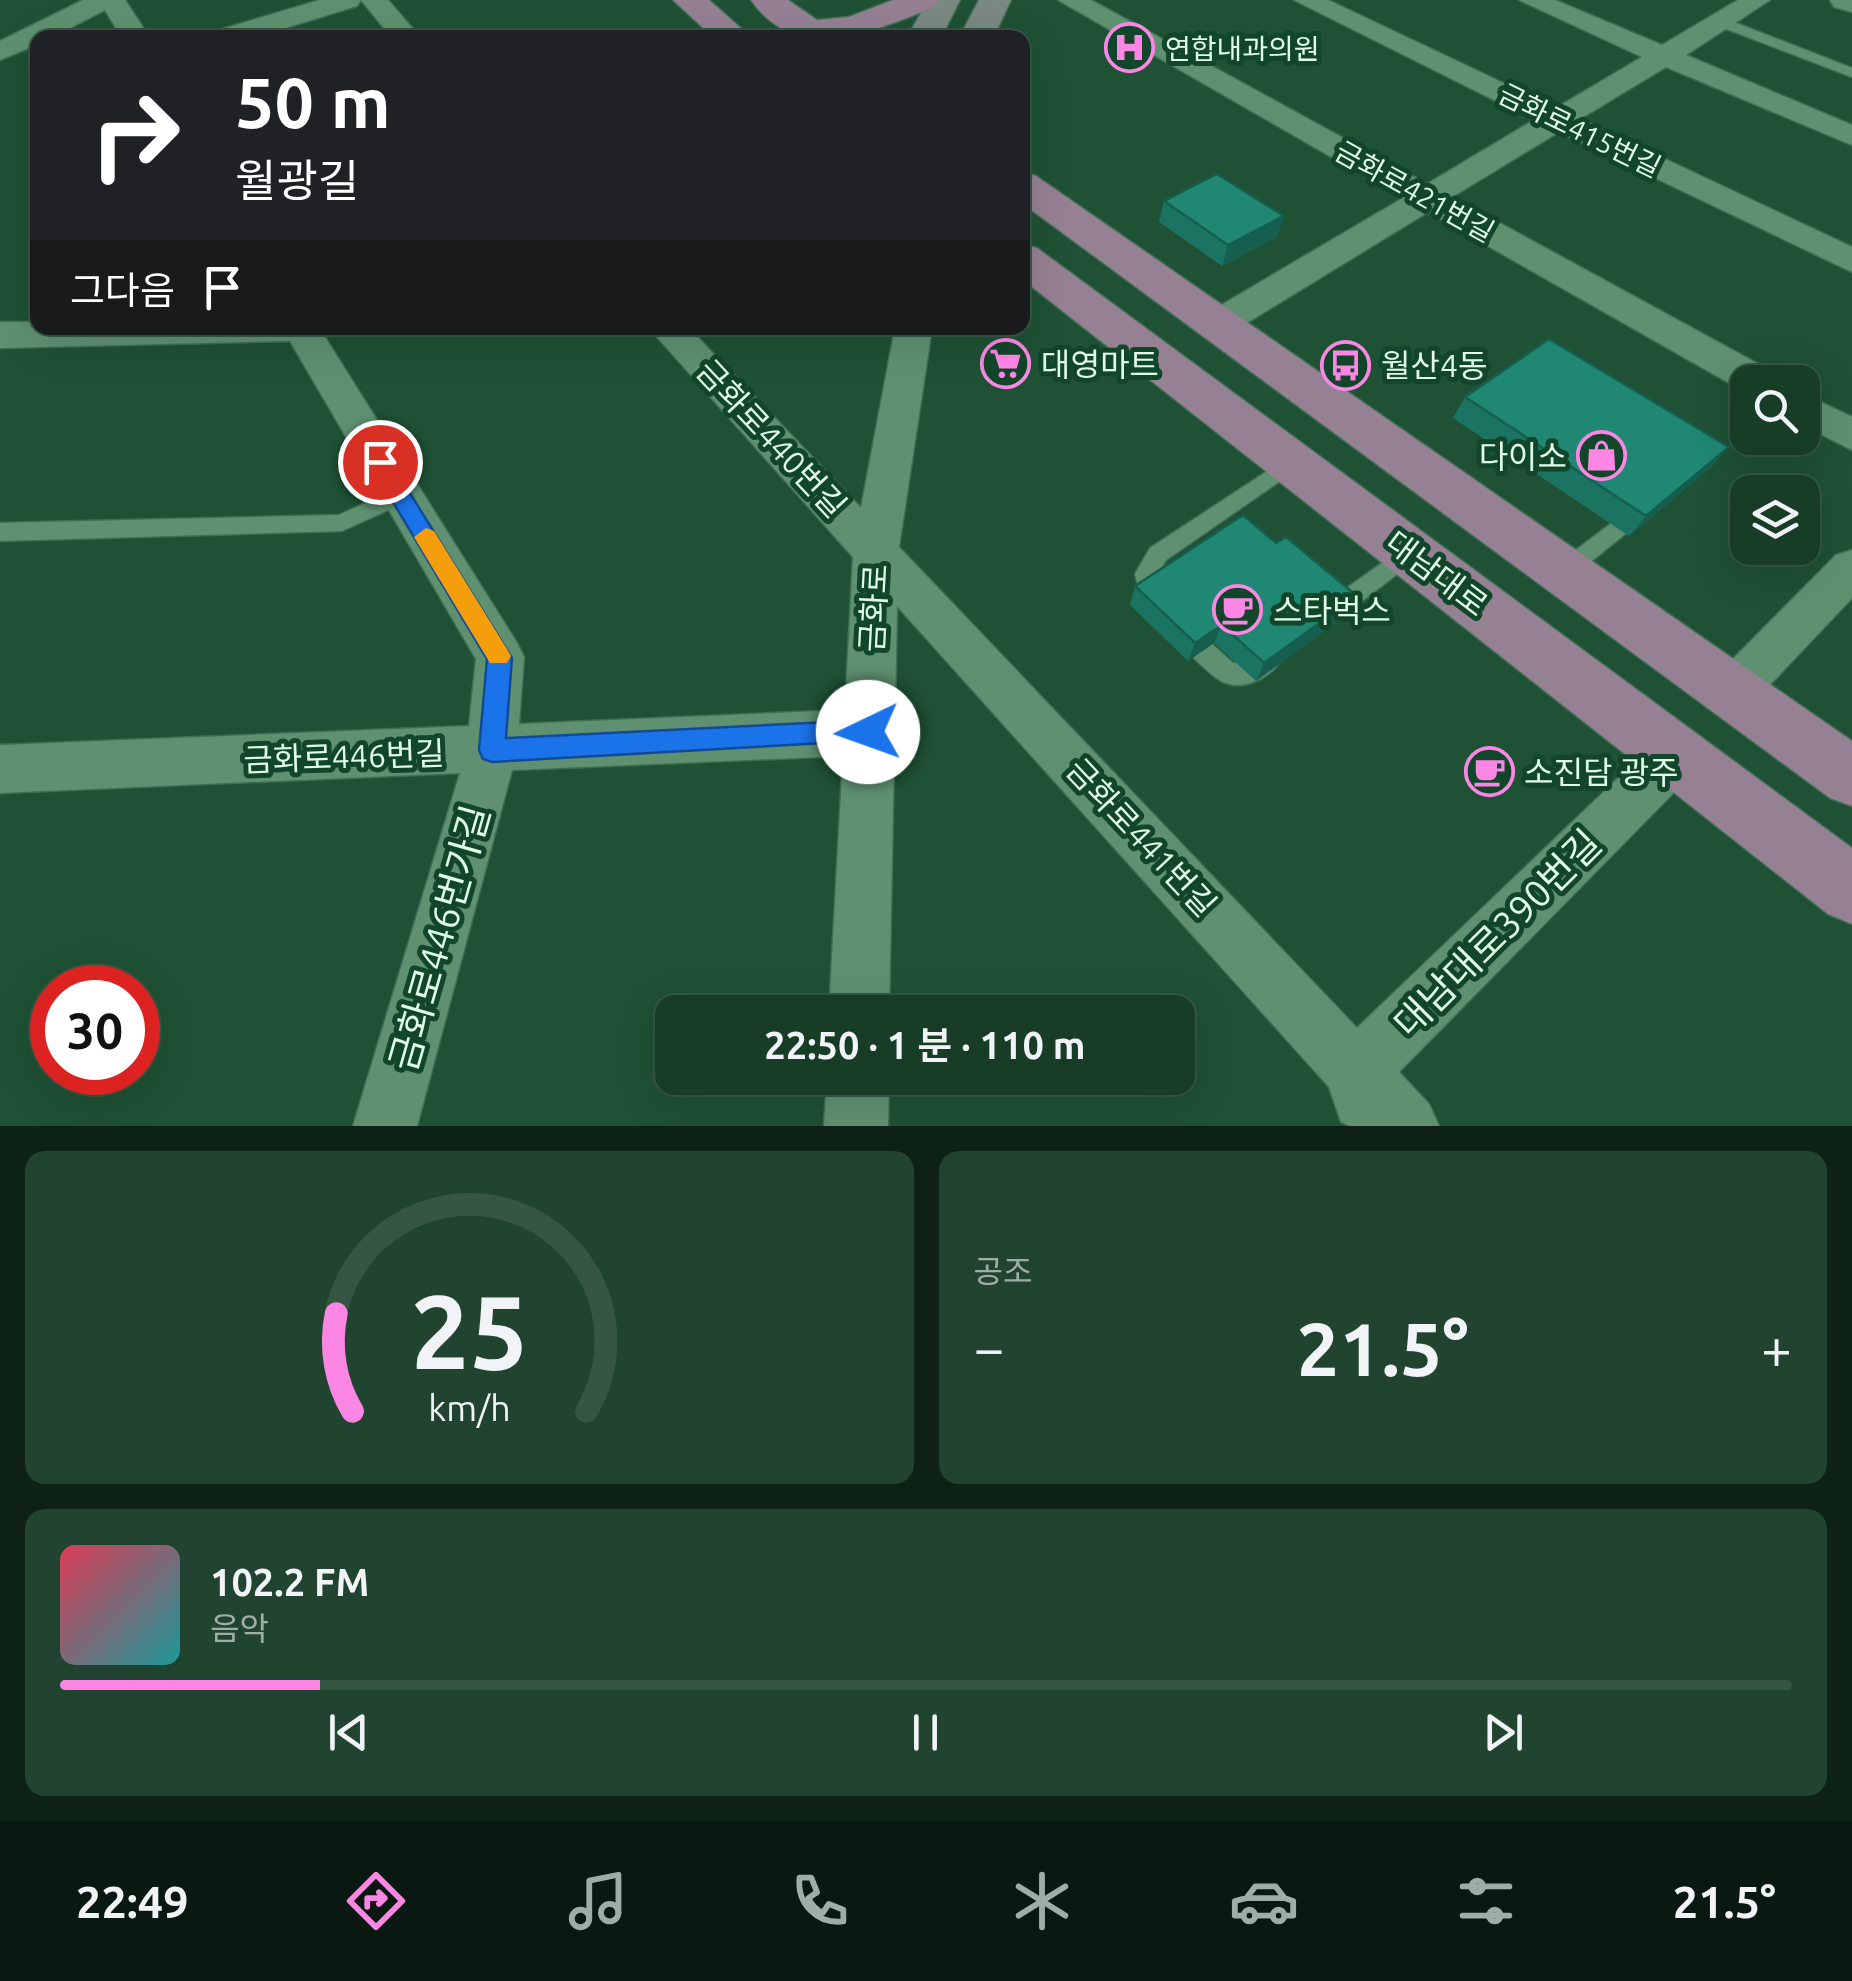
<!DOCTYPE html>
<html lang="ko">
<meta charset="utf-8">
<style>
body{margin:0;font-family:Ubuntu,"Noto Sans KR",sans-serif;background:#20442f;color:#f1f3f6;height:100vh;display:flex;flex-direction:column;font-size:38px;white-space:nowrap}
*{box-sizing:border-box;margin:0}
p{font-size:32px;color:#9eaea7}
.icon{flex:none;width:55px;height:55px;fill:none;stroke:currentColor;stroke-width:2;stroke-linecap:round;stroke-linejoin:round}
.map{position:relative;height:1126px;overflow:hidden}
.sheet{display:flex;flex-direction:column;gap:25px;padding:25px;background:#0d2215;flex:1}
.sheet>*{flex:none}
.hud{position:absolute;left:30px;top:30px;width:1000px;height:305px;border-radius:20px;box-shadow:0 10px 40px #0002,0 0 0 2px #365644;background:#202124;color:#fff;overflow:hidden}
.controls{position:absolute;left:1730px;top:365px;display:grid;gap:20px}
.controls a{display:grid;place-items:center;width:90px;height:90px;border-radius:20px;background:#173d27;box-shadow:0 10px 40px #0002,0 0 0 2px #365644;font-size:50px}
.speed{position:absolute;left:30px;top:965px;display:flex;gap:20px;font-size:50px;font-weight:700;text-align:center}
.speed>*{display:grid;place-content:center;width:130px;height:130px;border-radius:50%;background:#173d27;box-shadow:0 10px 40px #0002,0 0 0 2px #365644;line-height:1}
.speed .limit{border:15px solid #d22;background:#fff;color:#111}
.pin{position:absolute;display:grid;place-items:center;width:85px;height:85px;color:#fff;margin:-42px;border:5px solid #fff;border-radius:50%;box-shadow:0 2px 10px #0007}
.me{position:absolute;width:110px;margin:-55px;rotate:267deg;stroke-linejoin:round;filter:drop-shadow(0 0 8px #0008)}
.turn{display:flex;align-items:center;gap:35px;height:210px;padding:0 40px;font-size:45px}
.turn .icon{width:130px;height:130px;stroke-width:2.5}
.turn b{display:block;font-size:70px;line-height:85px}
.then{display:flex;align-items:center;height:95px;padding:0 40px;background:#0003;gap:20px;font-size:38px}
.big{font-size:75px;font-weight:600;line-height:1.1}
.sheet .widget{flex:1;display:flex;flex-direction:column;justify-content:center;gap:15px;min-width:0;padding:0 35px;border-radius:20px;background:#20442f}
.sheet .dial{align-items:center;gap:0}
.dial svg{height:260px;overflow:visible;fill:none;stroke:#365644;stroke-width:7;stroke-linecap:round;text-anchor:middle}
.dial text{fill:#f1f3f6;stroke:none}
.song{display:flex;align-items:center;gap:30px}
.cover{width:120px;height:120px;border-radius:15px;background:linear-gradient(135deg,hsl(350 70% 55%),hsl(180 70% 35%))}
.played{height:10px;border-radius:5px;background:linear-gradient(90deg,#fc86e4 15%,#365644 15%)}
.keys{display:flex;justify-content:space-around;direction:ltr}
.heat{display:flex;justify-content:space-between;align-items:center;font-size:55px;direction:ltr}
.sheet .tiles{flex:1;display:grid;gap:25px;grid-template-columns:1fr 1fr}
.widget:last-child{grid-column:span 2}
.trip{position:absolute;left:655px;top:995px;width:540px;height:100px;border-radius:20px;background:#173d27;box-shadow:0 10px 40px #0002,0 0 0 2px #365644;font-weight:600;line-height:100px;text-align:center}
.dock{display:flex;height:160px;justify-content:space-around;align-items:center;background:#091810;color:#9eaea7}
.dock .icon{width:70px;height:70px}
.dock .active{color:#fc86e4}
.dock b{font-size:45px;color:#f1f3f6}
.map>svg:first-child{display:block}
.lines{fill:none;stroke-linecap:round;stroke-linejoin:round}
.service-casing{stroke:#3f6d54;stroke-width:3}
.minor-casing{stroke:#3f6d54;stroke-width:3}
.tertiary-casing{stroke:#3f6d54;stroke-width:3}
.secondary-casing{stroke:#3f6d54;stroke-width:3}
.primary-casing{stroke:#3f6d54;stroke-width:3}
.service{fill:#5f9171;fill-rule:evenodd}
.minor{fill:#5f9171;fill-rule:evenodd}
.tertiary{fill:#5f9171;fill-rule:evenodd}
.secondary{fill:#7a8982;fill-rule:evenodd}
.primary{fill:#958193;fill-rule:evenodd}
.wall{fill:#1b7462}
.shaded-wall{fill:#165e50}
.building{fill:#1f8772;stroke:#165e50;stroke-width:2.5}
.route{fill:#1a73e8;stroke:#114b97;stroke-width:2.5}
.slow{fill:#f59e0b}
.labels{text-anchor:middle;dominant-baseline:central;stroke-width:10;stroke-linejoin:round;paint-order:stroke}
.far-poi-label{font-size:28px;fill:#e0fbe8;stroke:#12462a;text-anchor:start}
.far-street-label{font-size:28px;fill:#e0fbe8;stroke:#12462a}
.poi-label{font-size:32px;fill:#e0fbe8;stroke:#12462a;text-anchor:start}
.street-label{font-size:32px;fill:#e0fbe8;stroke:#12462a}
.near-street-label{font-size:38px;fill:#e0fbe8;stroke:#12462a}
</style>
<div class="map">
<svg width="1852" height="1126" viewBox="0 0 1852 1126">
<rect width="100%" height="100%" fill="#1f5134"/>
<g class="lines">
<defs>
<path id="service" d="M1716 19H1726L1852 68V77L1716 25Z
M1292 455 1299 458 1302 463 1299 468 1166 560 1157 575 1164 604 1160 611H1144L1135 574 1150 548Z
M400 487 411 495 408 501 342 531 0 541V523L339 515Z
M1617 519 1625 522 1628 528 1625 534 1572 577H1556L1553 571 1556 565Z
M1410 543 1418 546 1421 552 1418 558 1339 619 1331 622 1323 619 1319 612 1323 605Z
M1183 622 1191 625 1233 663H1246L1270 648 1279 651 1282 658C1271 679 1239 694 1218 679 1202 668 1189 652 1175 639L1171 632 1175 625Z"/>
<path id="minor" d="M83 0H125L150 38H122L105 10 51 38H38V44L0 60V41Z
M320 0H388L421 38H392L361 0 357 6 253 38H208L212 32Z
M1058 0H1091L1427 184 1534 120 1294 0H1328L1556 108 1642 57 1519 0H1555L1662 45 1738 0H1770L1686 55 1852 125V145L1666 67 1580 119 1852 247V272L1559 132 1452 197 1773 372 1778 382H1748L1745 392 1428 212 1232 332 1219 335 1206 332 1200 323 1206 314 1403 198Z
M0 322H38V328H326L323 334 517 643 524 657 519 724 845 710 853 557 649 328H689L861 508 895 328H932L899 547 1357 1028 1659 739 1677 732 1695 739 1703 755 1695 771 1399 1072 1429 1104 1439 1126H1350L1341 1122 1329 1087 897 606 889 1012H829L843 756 512 770 417 1126H353L460 773 0 793V745L469 726 476 659 290 341 0 348Z
M1802 393 1852 417V450L1802 425Z
M1852 550V598L1750 706 1733 712 1716 706 1708 691 1716 676 1836 555Z
M827 1078H889L888 1126H824Z"/>
<path id="tertiary" d="M1830 0H1852V12L1834 7Z"/>
<path id="secondary" d="M928 0H960L941 38H907Z
M979 0H1011L993 38H959Z"/>
<path id="primary" d="M673 0H709L752 38H714Z
M751 0H788L817 20 849 17 893 0H938L934 7C875 31 796 66 751 0Z
M1022 172 1036 176 1852 741V806L1830 798 1022 203Z
M1022 244 1037 248 1852 848V924L1828 914 1022 279Z"/>
</defs>
<use href="#service" class="service-casing"/>
<use href="#minor" class="minor-casing"/>
<use href="#tertiary" class="tertiary-casing"/>
<use href="#secondary" class="secondary-casing"/>
<use href="#primary" class="primary-casing"/>
<use href="#service" class="service"/>
<use href="#minor" class="minor"/>
<use href="#tertiary" class="tertiary"/>
<use href="#secondary" class="secondary"/>
<use href="#primary" class="primary"/>
</g>
<path class="wall" d="M1164 201 1284 216 1277 237 1222 266 1159 222Z
M1465 397 1729 447 1711 467 1629 536 1453 418Z
M1276 543 1357 596 1346 615 1256 681 1214 643 1188 661 1130 605 1135 586Z"/>
<path class="shaded-wall" d="M1284 216 1277 237 1222 266 1228 245Z
M1729 447 1711 467 1629 536 1646 516Z
M1357 596 1346 615 1256 681 1264 663Z
M1222 625 1214 643 1188 661 1195 643Z"/>
<path class="building" d="M1217 174 1284 216 1228 245 1164 201Z
M1549 339 1729 447 1646 516 1465 397Z
M1243 515 1276 543 1286 537 1357 596 1264 663 1222 625 1195 643 1135 586Z"/>
<path class="route" d="M380 454 387 456 512 658 506 738 868 720 877 724 880 732 877 740 492 762 483 759 479 750 487 659 369 462Z"/>
<path class="slow" d="M426 528 434 531 507 649 511 656 507 663H490L414 537Z"/>
<defs>
<symbol id="hospital-ring" viewBox="-11 -11 22 22"><circle r="9.5" fill="#12462a" stroke="#fc86e4" stroke-width="1.5"/><path d="M-5-5h3v3.5h4V-5h3V5h-3V1.5h-4V5h-3Z" fill="#fc86e4"/></symbol>
<symbol id="supermarket-ring" viewBox="-11 -11 22 22"><circle r="9.5" fill="#12462a" stroke="#fc86e4" stroke-width="1.5"/><path d="M-6-5.5h2.5l.6 2H6L4.5 2H-2.5L-4.4-4H-6ZM-1.5 3.2a1.3 1.3 0 1 0 .1 0ZM3 3.2a1.3 1.3 0 1 0 .1 0Z" fill="#fc86e4"/></symbol>
<symbol id="bus-ring" viewBox="-11 -11 22 22"><circle r="9.5" fill="#12462a" stroke="#fc86e4" stroke-width="1.5"/><path d="M-5-6H5V4H4V6H2V4H-2V6H-4V4H-5ZM-3.5-4V0h7V-4ZM-3.5 1.2v1.5H-2V1.2ZM2 1.2v1.5H3.5V1.2Z" fill="#fc86e4"/></symbol>
<symbol id="shop-ring" viewBox="-11 -11 22 22"><circle r="9.5" fill="#12462a" stroke="#fc86e4" stroke-width="1.5"/><path d="M-5-2.5h2.3a2.7 3.5 0 0 1 5.4 0H5L5.5 6h-11ZM-1.5-2.5h3a1.5 2.3 0 0 0-3 0Z" fill="#fc86e4"/></symbol>
<symbol id="cafe-ring" viewBox="-11 -11 22 22"><circle r="9.5" fill="#12462a" stroke="#fc86e4" stroke-width="1.5"/><path d="M-5.5-4.5H6V0H3Q3 3.5 0 3.5H-2.5Q-5.5 3.5-5.5 0ZM3-3.2v2h1.7v-2ZM-6 4.5H4V6H-6Z" fill="#fc86e4"/></symbol>
</defs>
<g fill-rule="evenodd">
<use href="#hospital-ring" x="1102" y="20" width="55" height="55"/>
<use href="#supermarket-ring" x="978" y="336" width="55" height="55"/>
<use href="#bus-ring" x="1318" y="338" width="55" height="55"/>
<use href="#shop-ring" x="1574" y="428" width="55" height="55"/>
<use href="#cafe-ring" x="1210" y="582" width="55" height="55"/>
<use href="#cafe-ring" x="1462" y="744" width="55" height="55"/>
</g>
<g class="labels">
<g class="far-poi-label">
<text x="1165" y="48">연합내과의원</text>
</g>
<g class="far-street-label">
<text transform="translate(1580 130) rotate(26)">금화로415번길</text>
<text transform="translate(1415 191) rotate(29)">금화로421번길</text>
</g>
<g class="poi-label">
<text x="1041" y="364">대영마트</text>
<text x="1381" y="365">월산4동</text>
<text x="1567" y="456" text-anchor="end">다이소</text>
<text x="1273" y="610">스타벅스</text>
<text x="1524" y="772">소진담 광주</text>
</g>
<g class="street-label">
<text transform="translate(772 438) rotate(47)">금화로440번길</text>
<text transform="translate(1437 573) rotate(37)">대남대로</text>
<text transform="translate(873 608) rotate(-87)">금화로</text>
<text transform="translate(344 756) rotate(-2)">금화로446번길</text>
<text transform="translate(1142 837) rotate(47)">금화로441번길</text>
</g>
<g class="near-street-label">
<text transform="translate(1497 933) rotate(-45)">대남대로390번길</text>
<text transform="translate(439 938) rotate(-74)">금화로446번가길</text>
</g>
</g>
</svg>
<div class="controls">
<a><svg class="icon" aria-label="search" viewBox="0 0 24 24"><circle cx="10" cy="10" r="6"/><path d="M15 15l6 6"/></svg></a>
<a><svg class="icon" aria-label="layers" viewBox="0 0 24 24"><path d="M12 4l9 5-9 5-9-5zM3 14l9 5 9-5"/></svg></a>
</div>
<div class="speed"><div class="limit">30</div></div>
<div class="pin" style="left:380px;top:462px;background:#d93025"><svg class="icon" aria-label="arrive" viewBox="0 0 24 24"><path d="M6 21V4h12l-3 4 3 4H6"/></svg></div>
<svg class="me" style="left:868px;top:732px" viewBox="-20 -20 40 40"><circle r="19" fill="#fff"/><path d="M0-13L10 11 0 6-10 11z" fill="#1a73e8"/></svg>
<div class="trip">22:50 · 1 분 · 110 m</div>
<div class="hud">
<div class="turn"><svg class="icon" aria-label="right" viewBox="0 0 24 24"><path d="M7 20v-9h11M14 6l5 5-5 5"/></svg><div><b>50 m</b>월광길</div></div>
<div class="then">그다음<svg class="icon" aria-label="arrive" viewBox="0 0 24 24"><path d="M6 21V4h12l-3 4 3 4H6"/></svg></div>
</div>
</div>
<section class="sheet">
<div class="tiles">
<div class="widget dial"><svg viewBox="0 0 100 80">
<path d="M14 69A42 42 0 1 1 86 69"/>
<path d="M14 69A42 42 0 0 1 9 39" stroke="#fc86e4"/>
<text x="50" y="56" font-size="32" font-weight="700">25</text>
<text x="50" y="72" font-size="11">km/h</text>
</svg></div>
<div class="widget"><p>공조</p>
<div class="heat"><a>−</a><b class="big">21.5°</b><a>+</a></div>
</div>
<div class="widget">
<div class="song"><i class="cover"></i><div><b>102.2 FM</b><p>음악</p></div></div>
<div class="played"></div>
<div class="keys"><svg class="icon" aria-label="previous" viewBox="0 0 24 24"><path d="M18 5L8 12l10 7zM5 5v14"/></svg><svg class="icon" aria-label="pause" viewBox="0 0 24 24"><path d="M8 5v14M16 5v14"/></svg><svg class="icon" aria-label="next" viewBox="0 0 24 24"><path d="M6 5l10 7-10 7zM19 5v14"/></svg></div>
</div>
</div>
</section>
<nav class="dock">
<b>22:49</b>
<svg class="icon active" aria-label="directions" viewBox="0 0 24 24"><path d="M12 3l9 9-9 9-9-9zM9 14v-3h6M13 9l2 2-2 2"/></svg>
<svg class="icon" aria-label="music" viewBox="0 0 24 24"><path d="M9 18V5l10-2v13"/><circle cx="6" cy="18" r="3"/><circle cx="16" cy="16" r="3"/></svg>
<svg class="icon" aria-label="phone" viewBox="0 0 24 24"><path d="M5 4h4l2 5-3 2q2 4 5 5l2-3 5 2v4C11 20 4 13 5 4z"/></svg>
<svg class="icon" aria-label="climate" viewBox="0 0 24 24"><path d="M12 3v18M4 7l16 10M4 17L20 7"/></svg>
<svg class="icon" aria-label="car" viewBox="0 0 24 24"><path d="M5 17H2v-5l4-1 3-4h7l3 4 3 1v5h-3M9 17h6M6 11h13"/><circle cx="7" cy="17" r="2"/><circle cx="17" cy="17" r="2"/></svg>
<svg class="icon" aria-label="filters" viewBox="0 0 24 24"><path d="M4 7h16M4 17h16"/><circle cx="9" cy="7" r="2"/><circle cx="15" cy="17" r="2"/></svg>
<b>21.5°</b>
</nav>
